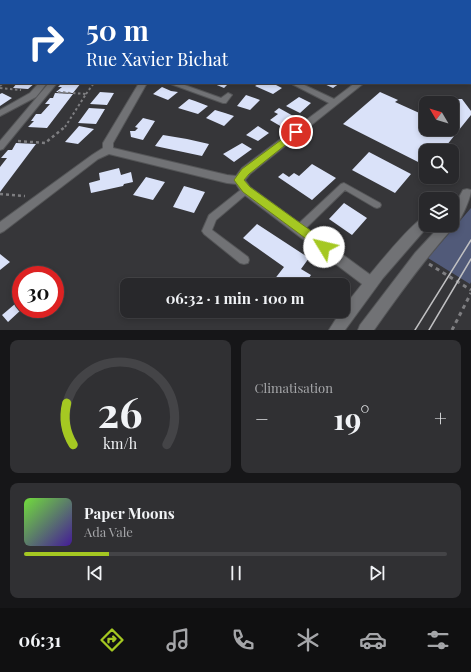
<!DOCTYPE html>
<html lang="fr">
<meta charset="utf-8">
<style>
body{margin:0;font-family:"Playfair Display",serif;background:#303033;color:#f1f3f6;height:100vh;display:flex;flex-direction:column;font-size:15px;white-space:nowrap}
*{box-sizing:border-box;margin:0}
p{font-size:13px;color:#a5a6a9}
.icon{flex:none;width:22px;height:22px;fill:none;stroke:currentColor;stroke-width:2;stroke-linecap:round;stroke-linejoin:round}
.map{position:relative;height:330px;overflow:hidden}
.details{display:flex;flex-direction:column;gap:10px;padding:10px;background:#161618;flex:1}
.details>*{flex:none}
.hud{position:absolute;left:0px;top:0px;width:471px;height:84px;box-shadow:0 2px 6px #0003,0 0 0 1px #444447;background:#1a4fa0;color:#fff;overflow:hidden}
.needle{width:26px;rotate:308deg}
.buttons{position:absolute;left:419px;top:96px;display:grid;gap:8px}
.buttons a{display:grid;place-items:center;width:40px;height:40px;border-radius:8px;background:#28282b;box-shadow:0 2px 6px #0003,0 0 0 1px #444447;font-size:20px}
.speed{position:absolute;left:12px;top:266px;display:flex;gap:8px;font-size:20px;font-weight:700;text-align:center}
.speed>*{display:grid;place-content:center;width:52px;height:52px;border-radius:50%;background:#28282b;box-shadow:0 2px 6px #0003,0 0 0 1px #444447;line-height:1}
.speed .limit{border:6px solid #d22;background:#fff;color:#111}
.pin{position:absolute;display:grid;place-items:center;width:34px;height:34px;color:#fff;margin:-17px;border:2px solid #fff;border-radius:50%;box-shadow:0 1px 4px #0007}
.me{position:absolute;width:44px;margin:-22px;rotate:306deg;stroke-linejoin:round;filter:drop-shadow(0 0 3px #0008)}
.turn{display:flex;align-items:center;gap:14px;height:84px;padding:0 20px;font-size:18px}
.turn .icon{width:52px;height:52px;stroke-width:2.5}
.turn b{display:block;font-size:28px;line-height:34px}
.big{font-size:30px;font-weight:700;line-height:1.1}
.details .card{flex:1;display:flex;flex-direction:column;justify-content:center;gap:6px;min-width:0;padding:0 14px;border-radius:8px;background:#303033}
.details .dial{align-items:center;gap:0}
.dial svg{height:104px;overflow:visible;fill:none;stroke:#444447;stroke-width:7;stroke-linecap:round;text-anchor:middle}
.dial text{fill:#f1f3f6;stroke:none}
.song{display:flex;align-items:center;gap:12px}
.cover{width:48px;height:48px;border-radius:6px;background:linear-gradient(135deg,hsl(100 70% 55%),hsl(260 70% 35%))}
.played{height:4px;border-radius:2px;background:linear-gradient(90deg,#a5c822 20%,#444447 20%)}
.keys{display:flex;justify-content:space-around;direction:ltr}
.heat{display:flex;justify-content:space-between;align-items:center;font-size:22px;direction:ltr}
.details .tiles{flex:1;display:grid;gap:10px;grid-template-columns:1fr 1fr}
.card:last-child{grid-column:span 2}
.trip{position:absolute;left:120px;top:278px;width:230px;height:40px;border-radius:8px;background:#28282b;box-shadow:0 2px 6px #0003,0 0 0 1px #444447;font-weight:700;line-height:40px;text-align:center}
.tab-bar{display:flex;height:64px;justify-content:space-around;align-items:center;background:#101011;color:#a5a6a9}
.tab-bar .icon{width:28px;height:28px}
.tab-bar .selected{color:#a5c822}
.tab-bar b{font-size:18px;color:#f1f3f6}
.map>svg:first-child{display:block}
.green{fill:#515a79}
.lines{fill:none;stroke-linecap:round;stroke-linejoin:round}
.stream{stroke:#101641;stroke-width:2.5}
.building{fill:#dae2f9}
.service-casing{stroke:#545557;stroke-width:2}
.minor-casing{stroke:#545557;stroke-width:2}
.tertiary-casing{stroke:#545557;stroke-width:2}
.path-far3{stroke:#7e7e81;stroke-width:1.5;stroke-dasharray:2 2;stroke-linecap:butt}
.path-far2{stroke:#7e7e81;stroke-width:2;stroke-dasharray:2.5 2.5;stroke-linecap:butt}
.path-far1{stroke:#7e7e81;stroke-width:2.5;stroke-dasharray:3 3;stroke-linecap:butt}
.path{stroke:#7e7e81;stroke-width:3;stroke-dasharray:4 4;stroke-linecap:butt}
.service{fill:#717275;fill-rule:evenodd}
.minor{fill:#717275;fill-rule:evenodd}
.tertiary{fill:#717275;fill-rule:evenodd}
.tram{stroke:#c0c0c2;stroke-width:1.5}
.route{fill:#a5c822;stroke:#6b8216}
</style>
<div class="map">
<svg width="471" height="330" viewBox="0 0 471 330">
<rect width="100%" height="100%" fill="#363639"/>
<path class="green" d="M471 208V282L470 284 428 258Z"/>
<g class="lines">
<path class="stream" d="M51 1 53 0"/>
</g>
<path class="building" d="M17 83H35L28 89 13 88Z
M62 83H81L73 93 56 92 62 87H58Z
M212 83H229L224 88Z
M260 83H272L282 88 273 94 255 86Z
M322 83H340L333 88Z
M162 87 171 91 178 92 168 100 153 94Z
M100 92 114 93 107 105 90 104Z
M380 92 398 100 395 102 426 116V129H452V103H433L430 99H462L471 111V115L442 151H426V166L343 124Z
M2 93 12 98 0 106V94Z
M55 93 73 94 47 128 28 127 34 121H31L36 114H41L50 104H45L50 98H53Z
M246 95 260 100 250 110 237 106Z
M299 97 311 103 300 113 286 106Z
M189 99 195 101 208 106 198 114 178 108Z
M89 108 105 109 96 124 78 123Z
M279 108 295 117 282 127 270 120 278 114 274 112Z
M215 110 225 113 234 116 224 126 206 118Z
M143 118 155 121 143 140 131 137 130 131H135L138 128 135 127Z
M79 126 94 129 78 144 65 142Z
M258 126 269 133 258 141 246 135Z
M163 135 187 139 209 144 202 156 155 146Z
M16 143 36 144 0 192V167L7 158H1L8 150H12Z
M242 143 252 149 234 162 223 154Z
M369 152 411 174 395 193 352 170Z
M312 164 336 178 312 200 278 177 283 173 289 177 294 173 299 176Z
M119 168 121 175 131 172 133 182 124 184 123 186 91 193 89 183 100 180 99 173Z
M146 177 165 182 153 200 133 195Z
M184 186 205 192 194 213 173 207Z
M344 203 367 218 352 235 329 219Z
M257 224 309 258 301 269 311 275 304 285H270L284 267 243 238Z
M0 254 10 262 0 270Z
M15 304 22 309 8 322 2 315Z"/>
<g class="lines">
<defs>
<path id="service" d="M344 183 380 203 381 205 380 207 377 208 374 207 345 190 302 232 299 233 296 232 294 229 296 226 341 184Z
M246 187 249 188 250 190 249 192 216 220 212 230 248 257 249 260 248 263 244 264 240 263 204 234 202 231 209 215 243 188Z"/>
<path id="minor" d="M4 0H12L3 1Z
M112 0H118L111 1Z
M180 0H188L189 1H181Z
M201 0H208L200 1Z
M281 0H288L280 1Z
M431 0H437V1H431Z
M470 33H471V37H470Z
M39 83H47L36 97 0 116V110L30 93Z
M49 83H57L3 149 0 150V141Z
M139 83H147L113 143V148L227 175 236 176 242 168 329 103 290 83H300L334 99 355 83H364L250 174 245 180 250 187 376 279 378 283 376 287 371 289 366 287 242 193 236 184 227 183 109 154 98 159 4 231 0 233V222L92 155 103 148V143Z
M168 83H179L221 98 228 93 232 95 226 103H223Z"/>
<path id="tertiary" d="M467 189 471 190C471 197 462 218 457 223 427 256 400 293 374 330H358L360 325 415 253 441 225H452V210L463 190Z
M426 216V225H429L383 278 345 330H329L341 311H343V308C356 292 410 222 426 216Z"/>
</defs>
<use href="#service" class="service-casing"/>
<use href="#minor" class="minor-casing"/>
<use href="#tertiary" class="tertiary-casing"/>
<path class="path-far3" d="M95 0 106 1
M233 0 237 1
M31 1 34 0
M336 1 338 0"/>
<path class="path-far2" d="M0 86 3 83
M0 88 21 90
M58 92 86 94 65 127
M86 94 94 83"/>
<path class="path-far1" d="M18 141 45 143 66 126
M0 194 25 196"/>
<path class="path" d="M429 264 471 290
M452 330 471 293"/>
<use href="#service" class="service"/>
<use href="#minor" class="minor"/>
<use href="#tertiary" class="tertiary"/>
<path class="tram" d="M415 330 471 240
M429 330 471 259"/>
</g>
<path class="route" d="M296 129 301 132 299 134 249 174 244 180 250 187 328 243 330 247 328 250 324 252 243 192 234 180 242 169Z"/>
</svg>
<div class="buttons">
<a><svg class="needle" viewBox="-14 -14 28 28"><path d="M0-13l5 13h-10z" fill="#e53935"/><path d="M0 13l5-13h-10z" fill="#a5a6a9"/></svg></a>
<a><svg class="icon" aria-label="search" viewBox="0 0 24 24"><circle cx="10" cy="10" r="6"/><path d="M15 15l6 6"/></svg></a>
<a><svg class="icon" aria-label="layers" viewBox="0 0 24 24"><path d="M12 4l9 5-9 5-9-5zM3 14l9 5 9-5"/></svg></a>
</div>
<div class="speed"><div class="limit">30</div></div>
<div class="pin" style="left:296px;top:132px;background:#d93025"><svg class="icon" aria-label="arrive" viewBox="0 0 24 24"><path d="M6 21V4h12l-3 4 3 4H6"/></svg></div>
<svg class="me" style="left:324px;top:247px" viewBox="-20 -20 40 40"><circle r="19" fill="#fff"/><path d="M0-13L10 11 0 6-10 11z" fill="#a5c822"/></svg>
<div class="trip">06:32 · 1 min · 100 m</div>
<div class="hud">
<div class="turn"><svg class="icon" aria-label="right" viewBox="0 0 24 24"><path d="M7 20v-9h11M14 6l5 5-5 5"/></svg><div><b>50 m</b>Rue Xavier Bichat</div></div>
</div>
</div>
<section class="details">
<div class="tiles">
<div class="card dial"><svg viewBox="0 0 100 80">
<path d="M14 69A42 42 0 1 1 86 69"/>
<path d="M14 69A42 42 0 0 1 9 37" stroke="#a5c822"/>
<text x="50" y="56" font-size="32" font-weight="700">26</text>
<text x="50" y="72" font-size="11">km/h</text>
</svg></div>
<div class="card"><p>Climatisation</p>
<div class="heat"><a>−</a><b class="big">19°</b><a>+</a></div>
</div>
<div class="card">
<div class="song"><i class="cover"></i><div><b>Paper Moons</b><p>Ada Vale</p></div></div>
<div class="played"></div>
<div class="keys"><svg class="icon" aria-label="previous" viewBox="0 0 24 24"><path d="M18 5L8 12l10 7zM5 5v14"/></svg><svg class="icon" aria-label="pause" viewBox="0 0 24 24"><path d="M8 5v14M16 5v14"/></svg><svg class="icon" aria-label="next" viewBox="0 0 24 24"><path d="M6 5l10 7-10 7zM19 5v14"/></svg></div>
</div>
</div>
</section>
<nav class="tab-bar">
<b>06:31</b>
<svg class="icon selected" aria-label="directions" viewBox="0 0 24 24"><path d="M12 3l9 9-9 9-9-9zM9 14v-3h6M13 9l2 2-2 2"/></svg>
<svg class="icon" aria-label="music" viewBox="0 0 24 24"><path d="M9 18V5l10-2v13"/><circle cx="6" cy="18" r="3"/><circle cx="16" cy="16" r="3"/></svg>
<svg class="icon" aria-label="phone" viewBox="0 0 24 24"><path d="M5 4h4l2 5-3 2q2 4 5 5l2-3 5 2v4C11 20 4 13 5 4z"/></svg>
<svg class="icon" aria-label="climate" viewBox="0 0 24 24"><path d="M12 3v18M4 7l16 10M4 17L20 7"/></svg>
<svg class="icon" aria-label="car" viewBox="0 0 24 24"><path d="M5 17H2v-5l4-1 3-4h7l3 4 3 1v5h-3M9 17h6M6 11h13"/><circle cx="7" cy="17" r="2"/><circle cx="17" cy="17" r="2"/></svg>
<svg class="icon" aria-label="filters" viewBox="0 0 24 24"><path d="M4 7h16M4 17h16"/><circle cx="9" cy="7" r="2"/><circle cx="15" cy="17" r="2"/></svg>
</nav>
